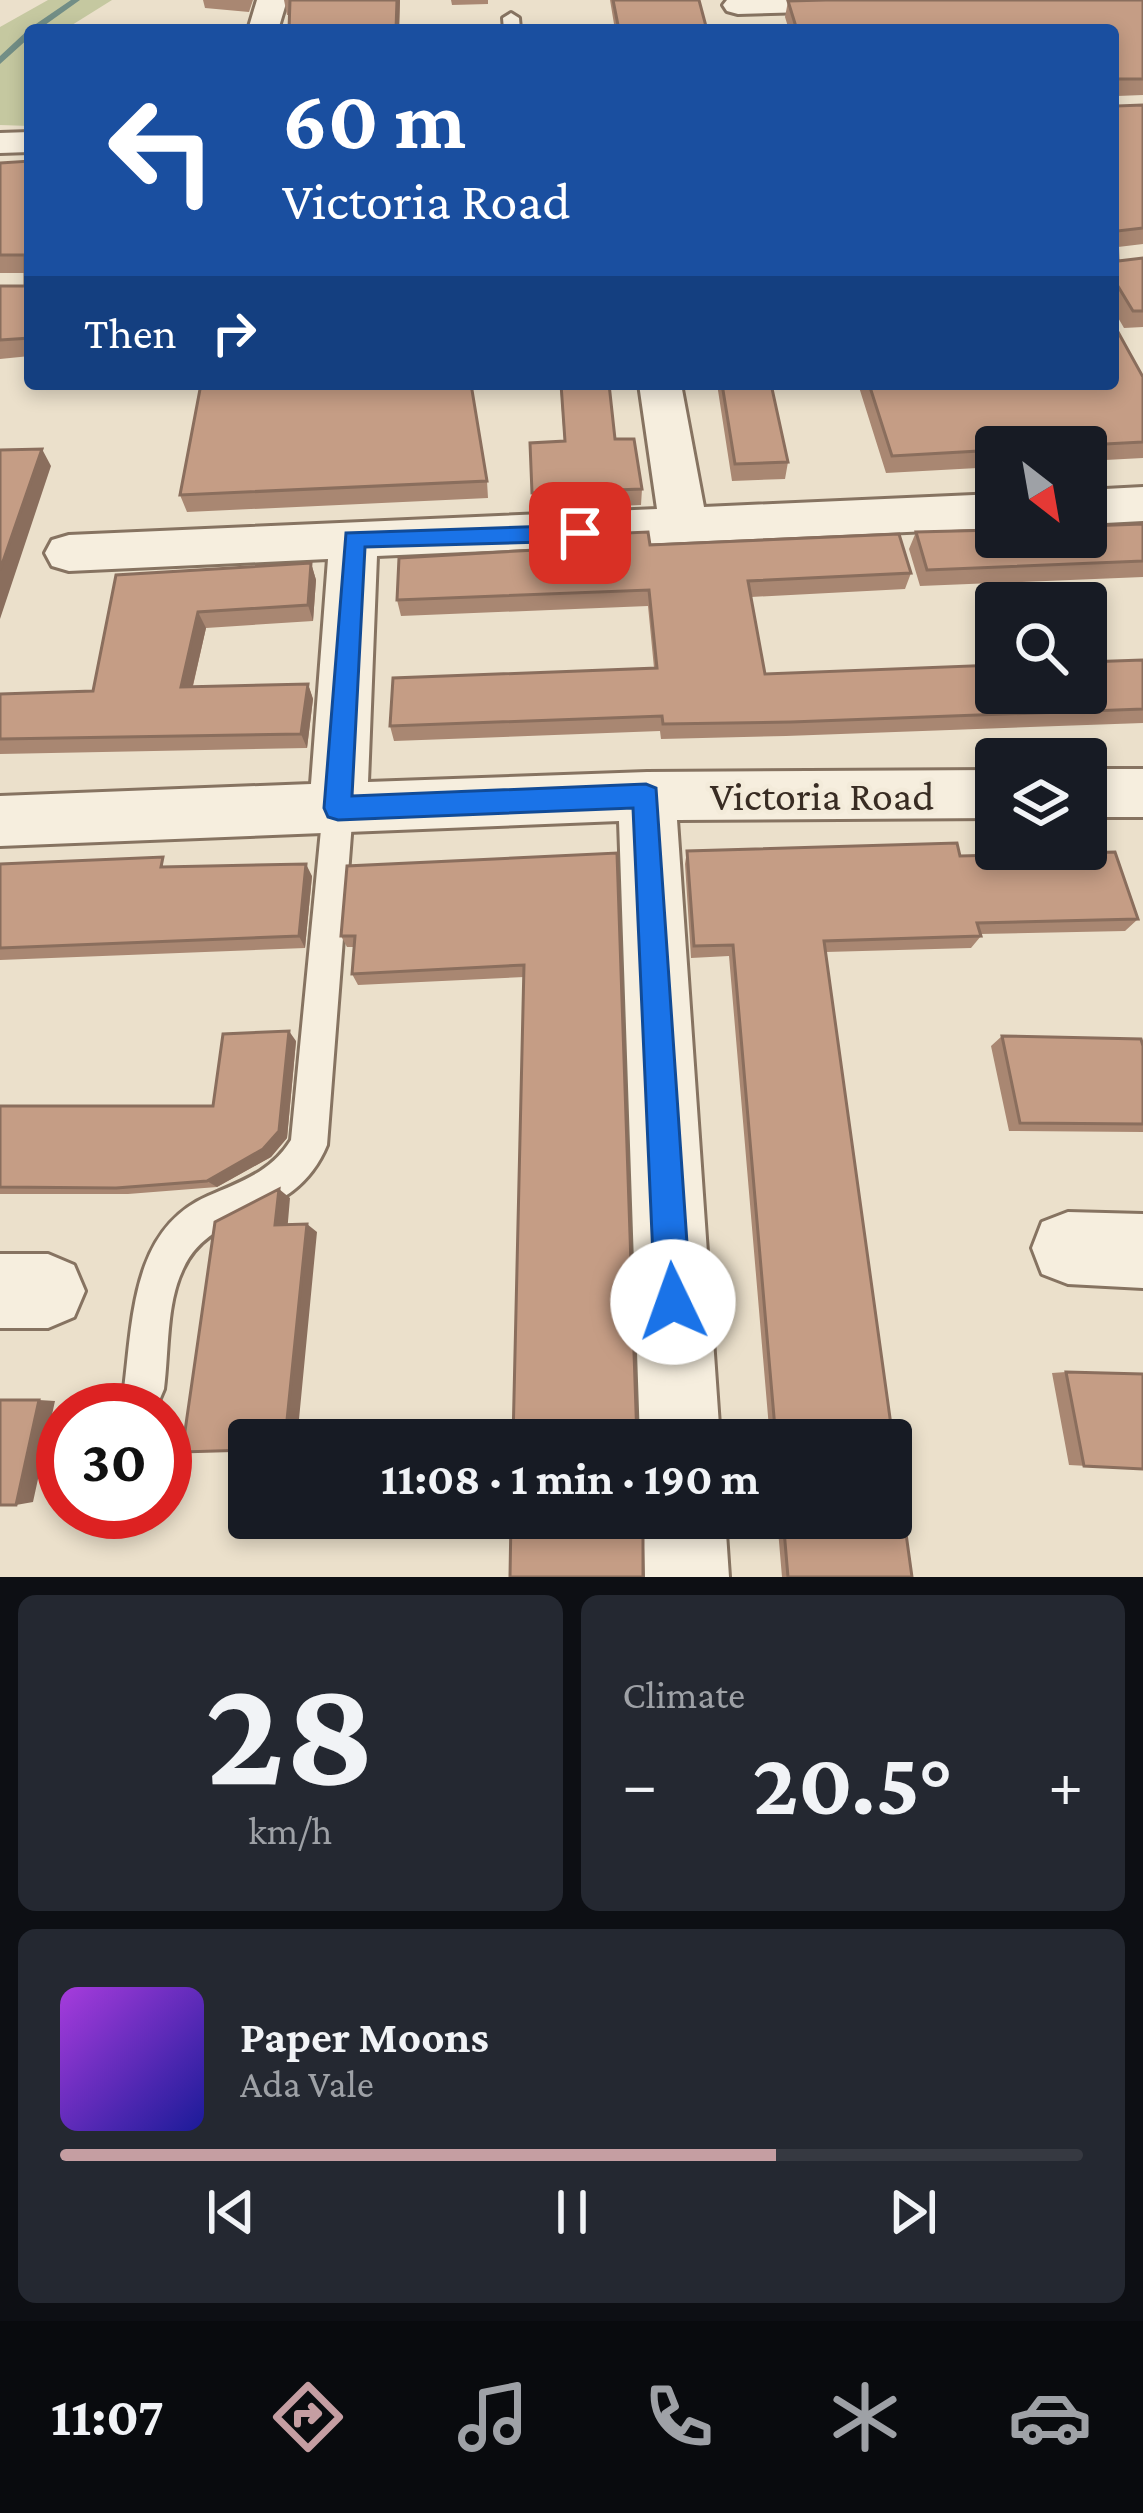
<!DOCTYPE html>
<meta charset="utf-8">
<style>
body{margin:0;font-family:"Crimson Pro",serif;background:#242831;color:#f1f3f6;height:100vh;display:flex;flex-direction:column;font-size:45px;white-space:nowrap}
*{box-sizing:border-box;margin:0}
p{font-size:39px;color:#9ea1a6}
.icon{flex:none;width:66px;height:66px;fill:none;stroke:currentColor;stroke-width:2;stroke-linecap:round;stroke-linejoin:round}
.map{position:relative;height:1577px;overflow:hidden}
.panel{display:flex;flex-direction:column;gap:18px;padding:18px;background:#0d0f14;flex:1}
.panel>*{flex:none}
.hud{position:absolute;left:24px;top:24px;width:1095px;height:366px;border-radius:12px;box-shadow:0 6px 18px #0003;background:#1a4fa0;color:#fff;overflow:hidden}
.needle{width:78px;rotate:149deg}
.controls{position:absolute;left:975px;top:426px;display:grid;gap:24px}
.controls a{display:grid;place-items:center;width:132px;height:132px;border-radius:12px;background:#171b24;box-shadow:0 6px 18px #0003;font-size:60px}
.speed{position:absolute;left:36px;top:1383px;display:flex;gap:24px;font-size:60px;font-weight:700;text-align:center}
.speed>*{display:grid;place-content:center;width:156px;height:156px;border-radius:50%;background:#171b24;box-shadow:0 6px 18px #0003;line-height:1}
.speed .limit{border:18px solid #d22;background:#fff;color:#111}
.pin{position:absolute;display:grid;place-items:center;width:102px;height:102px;color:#fff;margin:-51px;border-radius:24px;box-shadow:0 6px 18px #0006}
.me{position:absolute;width:132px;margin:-66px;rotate:357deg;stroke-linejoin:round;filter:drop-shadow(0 0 9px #0008)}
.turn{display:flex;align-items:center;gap:42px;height:252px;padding:0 60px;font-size:54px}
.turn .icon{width:156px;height:156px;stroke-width:2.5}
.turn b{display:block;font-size:84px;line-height:102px}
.then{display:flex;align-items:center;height:114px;padding:0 60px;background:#0003;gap:24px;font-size:45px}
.big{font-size:90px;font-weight:700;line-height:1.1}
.panel .tile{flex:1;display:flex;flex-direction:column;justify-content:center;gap:18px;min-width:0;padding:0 42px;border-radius:18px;background:#242831}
.panel .dial{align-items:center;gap:0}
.dial b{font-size:156px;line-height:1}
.song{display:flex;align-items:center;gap:36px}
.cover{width:144px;height:144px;border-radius:18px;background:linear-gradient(135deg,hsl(280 70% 55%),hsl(240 70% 35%))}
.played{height:12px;border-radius:6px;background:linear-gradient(90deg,#c59ea2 70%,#363941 70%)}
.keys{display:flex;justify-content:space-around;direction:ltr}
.heat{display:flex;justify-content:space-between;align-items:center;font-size:66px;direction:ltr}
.panel .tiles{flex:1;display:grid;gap:18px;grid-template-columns:1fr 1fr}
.tile:last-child{grid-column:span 2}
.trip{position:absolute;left:228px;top:1419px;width:684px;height:120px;border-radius:12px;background:#171b24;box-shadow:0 6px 18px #0003;font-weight:700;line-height:120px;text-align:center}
.tabs{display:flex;height:192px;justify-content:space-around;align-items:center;background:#090b0e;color:#9ea1a6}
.tabs .icon{width:84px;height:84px}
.tabs .on{color:#c59ea2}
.tabs b{font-size:54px;color:#f1f3f6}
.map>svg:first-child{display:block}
.green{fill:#c5c8a0}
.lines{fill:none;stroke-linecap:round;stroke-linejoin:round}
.stream{fill:#728e86;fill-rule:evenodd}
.lane-casing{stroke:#867361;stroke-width:6}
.street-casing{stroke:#867361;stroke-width:6}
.lane{fill:#f6eede;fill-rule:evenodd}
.street{fill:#f6eede;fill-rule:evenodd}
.wall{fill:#a98772}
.shaded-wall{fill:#8a6e5d}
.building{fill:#c59d85;stroke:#8a6e5d;stroke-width:3}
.route{fill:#1a73e8;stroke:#114b97;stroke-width:3}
.labels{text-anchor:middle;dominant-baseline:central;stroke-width:9;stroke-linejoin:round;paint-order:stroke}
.street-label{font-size:42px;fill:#382c23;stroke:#f3ebda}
</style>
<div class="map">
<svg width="1143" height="1577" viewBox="0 0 1143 1577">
<rect width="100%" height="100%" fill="#ebe0cb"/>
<path class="green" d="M48 0H112L64 30H30V126L0 125V27Z"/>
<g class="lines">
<path class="stream" d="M71 0H80L38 30H30V37L0 64V56L30 28Z"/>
<defs>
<path id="lane" d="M511 13 519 18 520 30H504L503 18Z
M338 796 349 800 353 809 327 1145C294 1225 212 1205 183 1269 166 1304 169 1351 164 1389L158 1403 144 1409 130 1403 124 1389C133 1318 132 1229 208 1196 242 1181 271 1172 291 1140L323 809 327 800Z"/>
<path id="street" d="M257 0H287L278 30H248Z
M727 0H928L913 9 738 14 727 11 723 5Z
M30 132V152L0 153V133Z
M639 384H681L704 507 996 494V528L377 556 368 782 647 772 996 770V818L677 820 720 1440H640L619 821 0 846V796L311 784 328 559 69 571 52 566 45 553 52 540 69 535 657 509Z
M1143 487V521L1086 524V490Z
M1086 769H1143V817H1086Z
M1068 1212 1143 1214V1288L1068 1284 1042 1274 1032 1248 1042 1222Z
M0 1254H48L74 1265 85 1291 74 1317 48 1328H0Z
M643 1518H725L729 1577H645Z"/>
</defs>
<use href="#lane" class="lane-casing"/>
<use href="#street" class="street-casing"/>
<use href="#lane" class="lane"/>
<use href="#street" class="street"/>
</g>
<path class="wall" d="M203 0H253L249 12 205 8Z
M284 0H400L399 30H289L290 15H287Z
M451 0H488V4L452 5Z
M610 0H699L707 30H615Z
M1143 0V95L1117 96V106L1143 105V244L1118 247V261L1143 258V327L1124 328 1113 309V30H789L785 17 788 1Z
M30 161V356L0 359V286H25V273H0V163Z
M1143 377V458L1086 461V447H996V467L886 473 858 384H1113Z
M560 384H609L615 439 642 489 641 505 533 510 530 443 564 441Z
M717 384H771L788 462 785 479 732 481Z
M487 481 488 498 187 512 180 495Z
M1143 524V577L920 586 909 549 916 532Z
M650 545 911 573 905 589 751 597 765 674 1143 660V723L786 736 661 739 660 731 394 741 390 726 654 668 648 606 401 616 397 600Z
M311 563 316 580 313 621 206 628 193 686 308 684 313 699 307 748 0 754V694L93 691 116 575Z
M687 851 960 856 1138 919 1125 931 980 934 981 936 971 948 826 952 912 1577H782L777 1518H891V1440H770L729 956 691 958 685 864Z
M617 853 524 977 358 985 352 974 354 947H347L341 936Z
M0 864 170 867 312 876 305 948 0 960Z
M1002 1036 1143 1046V1132L1009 1131 991 1046Z
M296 1041 287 1138 271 1157 217 1187 128 1194H0V1106H213Z
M1066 1372 1143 1469 1069 1465 1052 1373Z"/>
<path class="shaded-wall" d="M397 0H400L399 30H396Z
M42 449 51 466 0 619V570Z
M311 563 316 580 313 621 308 605Z
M198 612 206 628 189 702 181 687Z
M308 684 313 699 307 748 301 734Z
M306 864 312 876 305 948 299 936Z
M289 1031 296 1041 287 1138 271 1157 217 1187 207 1181Z
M279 1189 290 1198 287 1233 275 1225Z
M307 1224 317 1232 297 1440H285Z
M39 1400 55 1401 33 1502 16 1505Z"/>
<path class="building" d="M290 0H397L396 30H289Z
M613 0H699L707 30H619Z
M826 0H1143V79H1116L1117 106 1143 105V228L1117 231 1118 261 1143 258V311H1133L1113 278V30H797L788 1Z
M30 161V338L0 340V286H25V255H0V163Z
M1113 323 1143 377V442L1048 447H996V450L892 456 869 384H1113Z
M201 384H471L487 481 180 495Z
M561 384H609L615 439H634L642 489 532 493 530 443 565 441Z
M722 384H771L788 462 735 464Z
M42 449 0 570V450Z
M1143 524V561L927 570 916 532 996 530V537H1086V526Z
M648 532 650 545 899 534 911 573 748 581 765 674 996 665V693H1086V662L1143 660V709L791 722 663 724 662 716 390 726 393 678 657 668 649 590 397 600 399 558 535 550V537Z
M311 563 308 605 198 612 181 687 308 684 301 734 0 739V694L93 691 116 575Z
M957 843 960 856 1115 852 1138 919 977 923 981 936 824 941 912 1577H788L783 1518H891V1440H776L733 945 694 946 687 851Z
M617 853 637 1440H513L524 965 352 974 355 936H341L347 866Z
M163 857 161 867 306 864 299 936 0 948V864Z
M289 1031 279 1131 263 1149 207 1181 116 1188 0 1187V1106H213L223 1034Z
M1002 1036 1141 1039 1143 1046V1124L1020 1123Z
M279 1189 275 1225 307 1224 285 1440H249V1450L182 1452 215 1222Z
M1066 1372 1143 1374V1469L1084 1466Z
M0 1400H39L16 1505H0Z
M511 1518H643V1577H510Z"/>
<path class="route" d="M580 525 591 533 580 541 365 547 352 796 646 784 656 788 691 1302 685 1315 673 1320 660 1315 655 1302 633 808 338 820 328 817 324 808 346 533Z"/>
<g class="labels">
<g class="street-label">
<text x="822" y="795">Victoria Road</text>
</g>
</g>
</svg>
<div class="controls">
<a><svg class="needle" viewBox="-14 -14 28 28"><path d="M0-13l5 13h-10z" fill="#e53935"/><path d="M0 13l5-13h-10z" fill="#9ea1a6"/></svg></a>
<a><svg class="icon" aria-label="search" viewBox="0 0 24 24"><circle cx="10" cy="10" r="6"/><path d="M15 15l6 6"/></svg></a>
<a><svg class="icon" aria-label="layers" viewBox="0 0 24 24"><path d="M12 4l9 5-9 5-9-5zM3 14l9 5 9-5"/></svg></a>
</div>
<div class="speed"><div class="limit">30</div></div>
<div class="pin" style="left:580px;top:533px;background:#d93025"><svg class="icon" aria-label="arrive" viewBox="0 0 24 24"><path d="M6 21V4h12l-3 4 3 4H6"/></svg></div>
<svg class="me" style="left:673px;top:1302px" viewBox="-20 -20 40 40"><circle r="19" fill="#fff"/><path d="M0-13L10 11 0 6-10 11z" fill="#1a73e8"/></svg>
<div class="trip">11:08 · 1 min · 190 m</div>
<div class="hud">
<div class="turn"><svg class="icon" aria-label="left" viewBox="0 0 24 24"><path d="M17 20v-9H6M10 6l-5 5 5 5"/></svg><div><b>60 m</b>Victoria Road</div></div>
<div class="then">Then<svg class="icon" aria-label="right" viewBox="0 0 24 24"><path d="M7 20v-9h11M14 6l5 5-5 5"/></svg></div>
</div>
</div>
<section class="panel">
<div class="tiles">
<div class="tile dial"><b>28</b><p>km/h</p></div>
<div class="tile"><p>Climate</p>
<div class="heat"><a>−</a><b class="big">20.5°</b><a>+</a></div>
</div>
<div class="tile">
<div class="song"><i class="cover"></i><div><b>Paper Moons</b><p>Ada Vale</p></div></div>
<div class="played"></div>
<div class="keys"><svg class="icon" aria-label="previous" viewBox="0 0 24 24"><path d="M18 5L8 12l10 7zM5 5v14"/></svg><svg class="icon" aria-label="pause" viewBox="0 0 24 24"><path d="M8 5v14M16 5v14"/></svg><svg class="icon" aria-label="next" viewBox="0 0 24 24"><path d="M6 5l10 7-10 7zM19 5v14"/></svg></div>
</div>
</div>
</section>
<nav class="tabs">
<b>11:07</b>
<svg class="icon on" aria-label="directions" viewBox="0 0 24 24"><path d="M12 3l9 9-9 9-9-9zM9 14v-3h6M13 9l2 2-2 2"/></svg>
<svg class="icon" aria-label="music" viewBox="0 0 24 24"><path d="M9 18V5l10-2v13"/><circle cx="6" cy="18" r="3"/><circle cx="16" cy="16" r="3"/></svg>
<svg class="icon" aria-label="phone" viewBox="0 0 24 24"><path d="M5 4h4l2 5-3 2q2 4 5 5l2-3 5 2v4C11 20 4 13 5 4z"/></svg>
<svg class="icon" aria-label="climate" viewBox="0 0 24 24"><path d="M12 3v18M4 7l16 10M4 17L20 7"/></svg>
<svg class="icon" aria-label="car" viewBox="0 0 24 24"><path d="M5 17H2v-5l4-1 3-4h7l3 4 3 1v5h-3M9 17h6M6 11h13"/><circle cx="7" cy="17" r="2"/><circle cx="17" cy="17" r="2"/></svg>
</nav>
